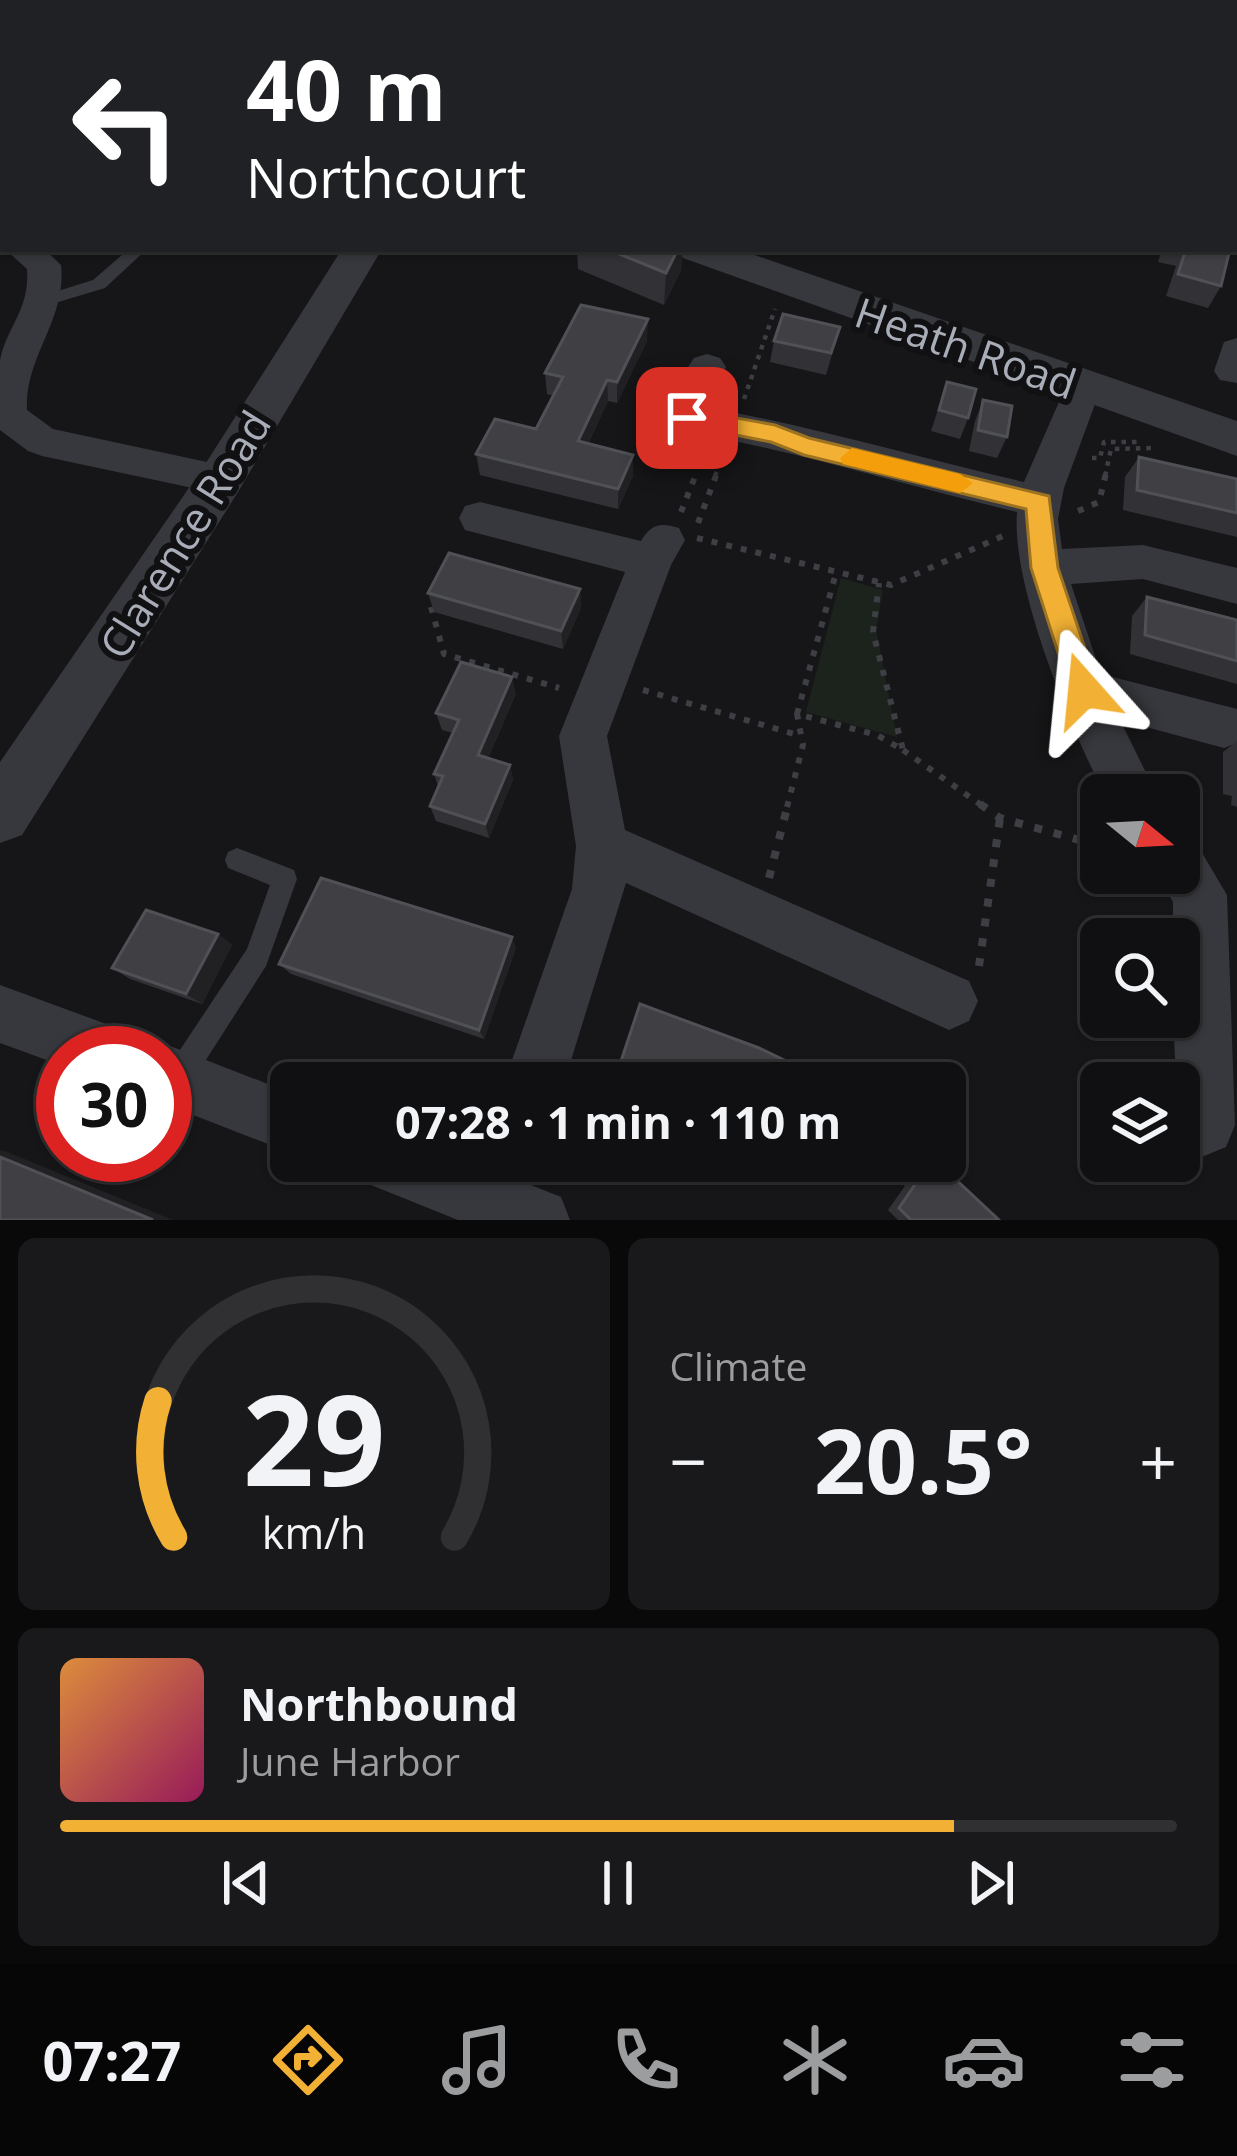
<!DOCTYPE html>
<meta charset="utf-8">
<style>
body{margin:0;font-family:"Open Sans",sans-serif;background:#19191b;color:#f1f3f6;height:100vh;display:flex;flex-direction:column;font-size:45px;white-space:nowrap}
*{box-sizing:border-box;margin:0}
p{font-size:39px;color:#9c9d9f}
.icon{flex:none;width:66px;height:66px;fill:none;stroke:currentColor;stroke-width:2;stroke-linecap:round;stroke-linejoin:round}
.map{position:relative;height:1220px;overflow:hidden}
.drawer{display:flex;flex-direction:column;gap:18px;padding:18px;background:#09090a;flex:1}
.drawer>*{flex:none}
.hud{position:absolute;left:0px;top:0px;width:1239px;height:252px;box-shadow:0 3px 9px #0004,0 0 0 3px #303032;background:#202124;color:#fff;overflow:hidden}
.needle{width:78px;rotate:108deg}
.buttons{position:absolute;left:1080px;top:774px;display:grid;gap:24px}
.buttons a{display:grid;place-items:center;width:120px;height:120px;border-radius:18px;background:#101012;box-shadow:0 3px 9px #0004,0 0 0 3px #303032;font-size:60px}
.speed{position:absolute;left:36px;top:1026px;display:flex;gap:24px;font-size:60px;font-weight:700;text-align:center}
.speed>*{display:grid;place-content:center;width:156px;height:156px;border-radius:50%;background:#101012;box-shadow:0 3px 9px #0004,0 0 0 3px #303032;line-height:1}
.speed .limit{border:18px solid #d22;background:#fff;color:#111}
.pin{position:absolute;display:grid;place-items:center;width:102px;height:102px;color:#fff;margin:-51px;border-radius:24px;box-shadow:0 6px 18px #0006}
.me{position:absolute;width:132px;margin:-66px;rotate:342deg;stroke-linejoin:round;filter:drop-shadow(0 0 9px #0008)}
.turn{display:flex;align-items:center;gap:42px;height:252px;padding:0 48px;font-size:54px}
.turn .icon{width:156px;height:156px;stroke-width:2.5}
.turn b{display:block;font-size:84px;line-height:102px}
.big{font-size:90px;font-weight:700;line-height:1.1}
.drawer .card{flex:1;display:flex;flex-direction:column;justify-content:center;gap:18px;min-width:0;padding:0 42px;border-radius:18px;background:#19191b}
.drawer .dial{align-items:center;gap:0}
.dial svg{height:312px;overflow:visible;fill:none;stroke:#303032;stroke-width:7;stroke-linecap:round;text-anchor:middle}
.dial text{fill:#f1f3f6;stroke:none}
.song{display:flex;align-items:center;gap:36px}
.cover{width:144px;height:144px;border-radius:18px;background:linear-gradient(135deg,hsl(30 70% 55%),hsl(330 70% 35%))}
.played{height:12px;border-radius:6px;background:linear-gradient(90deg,#f2b134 80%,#303032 80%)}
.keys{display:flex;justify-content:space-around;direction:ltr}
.heat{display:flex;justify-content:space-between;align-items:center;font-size:66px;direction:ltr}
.drawer .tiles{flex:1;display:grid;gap:18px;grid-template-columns:1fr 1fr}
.card:last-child{grid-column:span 2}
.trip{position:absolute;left:270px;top:1062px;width:696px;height:120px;border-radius:18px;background:#101012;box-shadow:0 3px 9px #0004,0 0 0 3px #303032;font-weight:700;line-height:120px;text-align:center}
.dock{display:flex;height:192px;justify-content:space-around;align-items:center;background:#060607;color:#9c9d9f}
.dock .icon{width:84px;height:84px}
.dock .on{color:#f2b134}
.dock b{font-size:54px;color:#f1f3f6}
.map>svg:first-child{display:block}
.green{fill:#1c231d}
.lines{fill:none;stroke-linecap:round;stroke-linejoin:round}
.path-far2{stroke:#3d3f44;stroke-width:4.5;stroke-dasharray:4.5 6;stroke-linecap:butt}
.path-far1{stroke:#3d3f44;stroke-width:6;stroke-dasharray:6 9;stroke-linecap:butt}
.path{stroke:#3d3f44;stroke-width:8;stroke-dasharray:8 12;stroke-linecap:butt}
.service{fill:#37383d;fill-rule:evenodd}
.minor{fill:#37383d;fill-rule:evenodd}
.tertiary{fill:#37383d;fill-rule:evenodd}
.wall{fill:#323236}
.shaded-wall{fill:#212124}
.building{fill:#3f3f44;stroke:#4f5156;stroke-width:3}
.route{fill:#f2b134;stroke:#9d7322;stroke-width:3}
.slow{fill:#f59e0b}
.labels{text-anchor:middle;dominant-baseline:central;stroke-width:12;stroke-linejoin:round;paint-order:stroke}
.street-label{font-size:42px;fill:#a8adb8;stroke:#111113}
</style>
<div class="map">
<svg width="1237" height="1220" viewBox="0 0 1237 1220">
<rect width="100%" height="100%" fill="#161618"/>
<path class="green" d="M841 578 883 590 876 630 897 737 806 712Z"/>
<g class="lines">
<path class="path-far2" d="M744 399 775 309
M1092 458H1100L1104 442H1139
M715 476 723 456
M1105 476 1111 449 1152 448"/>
<path class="path-far1" d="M1078 511 1099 502 1106 473
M681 512 696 474
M698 523 717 473
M697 538 891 585 1003 536
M431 607 444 654 559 688
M643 690 801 736
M797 714 836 573
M903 750 984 807
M787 807 803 745 797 714 877 735 903 750 873 632 879 583"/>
<path class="path" d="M980 804 1000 818 1101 846
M769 878 788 804
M979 966 1000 818"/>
<path class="service" d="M129 249H147L105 288 45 306 37 301 39 297 93 280Z
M237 848 294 870 297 879 266 966 188 1088 178 1092 168 1088 165 1076 168 1068 247 949 270 885 228 868 225 860 228 852Z"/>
<path class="minor" d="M5 249H44L61 265C67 320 24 357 27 410L53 429 235 468 241 479 235 490 221 494 42 456 28 451 0 430C0 408 0 383 0 361 6 327 30 311 27 269Z
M1237 338V383L1220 380 1214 371 1224 342Z
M707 354 720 358 726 367 710 408C815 427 920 458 1024 482L1069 379 1082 375 1095 379 1101 388 1064 488 1058 519 1062 549 1143 545 1237 568V604L1143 579 1071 584 1101 674 1237 709V743L1224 748 1120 720 1157 795H1105C1071 729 1011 586 1017 512 911 487 806 454 700 434L689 457 675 462 661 457 655 447 688 367 694 358Z
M480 502 641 541C651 524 660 522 679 528L685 540 671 565 607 736 625 830 969 981 978 1001 969 1021 949 1030 626 883 564 1083H504L572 889 576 846 559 736 625 572 465 530 459 518 465 506Z
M1179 838 1198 846 1227 895 1235 1125 1226 1147 1204 1156 1182 1147 1179 1138 1173 1017H1179V939H1173V902L1156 873H1179Z
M0 985 128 1032 136 1053H63V1066L0 1043Z
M165 1044 291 1093V1153L165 1104V1053H144Z
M357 1161H538L531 1185 561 1197 570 1220H458L366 1183Z"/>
<path class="tertiary" d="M419 0H474L476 3H421Z
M1236 115H1237V137H1236Z
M342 249H382L238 492 22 835 0 843V762L204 466Z
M677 249H737L1237 421V456L683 258Z"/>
</g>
<path class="wall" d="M0 0 3 3V97H0Z
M302 0H449V3H313Z
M1184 0H1237V105L1236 3H1184Z
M0 133 3 134V202H0Z
M577 249H682L681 270 664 305 578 269Z
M1162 249H1230L1221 286 1208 308 1166 296 1176 266 1158 262Z
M840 327 826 375 770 362 774 341Z
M647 341 617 403 608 401 588 444 633 455V476L618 509 480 475 476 454 536 429 554 396 547 394 545 373Z
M947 382 968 418 960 439 931 431Z
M983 400 1007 437 997 458 969 451 975 421Z
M1139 457 1237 479V537L1123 510 1125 477Z
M580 589 581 608 563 649 434 612 428 593Z
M1147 597 1237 620V684L1130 654 1132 616Z
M516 694 488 758 510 765 513 780 489 838 436 821 430 806 438 786 434 774 453 733 442 730 436 713Z
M1237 741V807L1231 805 1232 796 1223 794V752Z
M218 934 232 945 202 1004 130 979 112 968Z
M516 948 484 1039 291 974 279 964Z
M618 1070 832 1083H633L618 1078Z
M811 1161H835L834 1164 826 1168Z
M900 1161H936L999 1220H898L888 1210 905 1186 891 1174Z"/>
<path class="shaded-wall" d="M678 249H682L681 270 664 305 666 273Z
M648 319 647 341 617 403V382Z
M607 380 608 401 579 462 578 441Z
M633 455V476L618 509V489Z
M580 589 581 608 563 649 561 631Z
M512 677 516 694 482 771 478 755Z
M510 765 513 780 489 838 485 824Z
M218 934 232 945 202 1004 186 994Z
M512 937 516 948 484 1039 479 1030Z
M0 1150 5 1151 173 1220H153L0 1157Z"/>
<path class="building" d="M0 0H262L269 3H3V77H0Z
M378 0H437L435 3H389Z
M922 0H987L988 3H923Z
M1022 0H1146V3H1022Z
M1193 0H1237V82L1236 3H1193Z
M0 133 3 134V182H0Z
M607 249H678L666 273Z
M1186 249H1230L1221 286 1178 274Z
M581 305 648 319 617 382 607 380 578 441 633 455 618 489 476 454 495 419 536 429 563 377 545 373Z
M783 314 840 327 831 353 774 341Z
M947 382 976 389 968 418 939 410Z
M983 400 1012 406 1007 437 978 430Z
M1139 457 1237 479V513L1137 490Z
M449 553 580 589 561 631 428 593Z
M1147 597 1237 620V661L1145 635Z
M461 662 512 677 478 755 510 765 485 824 430 806 443 776 434 774 459 720 436 713Z
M321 878 512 937 479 1030 279 964Z
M146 910 218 934 186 994 112 968Z
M640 1004 759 1048 832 1083H652L618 1070Z
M0 1157 153 1220H0Z
M908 1161H936L999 1220H911L899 1208 916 1183 902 1170Z"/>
<path class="route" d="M687 409 775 425 809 438 1049 496 1058 568 1099 690 1094 699 1084 703 1074 699 1070 690 1031 568 1026 509 804 455 771 442 679 424 675 418Z"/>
<path class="slow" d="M852 448 960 474 973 483 960 493 843 464 840 458Z"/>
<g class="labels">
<g class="street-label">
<text transform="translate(966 347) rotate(19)">Heath Road</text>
<text transform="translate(184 534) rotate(-58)">Clarence Road</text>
</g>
</g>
</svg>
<div class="buttons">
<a><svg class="needle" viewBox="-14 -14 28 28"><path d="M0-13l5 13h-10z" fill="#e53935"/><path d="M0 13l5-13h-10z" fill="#9c9d9f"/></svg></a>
<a><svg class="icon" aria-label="search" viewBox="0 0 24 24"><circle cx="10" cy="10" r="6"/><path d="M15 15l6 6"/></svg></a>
<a><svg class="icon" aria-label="layers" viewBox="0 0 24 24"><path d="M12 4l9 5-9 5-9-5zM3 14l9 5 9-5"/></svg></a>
</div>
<div class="speed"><div class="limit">30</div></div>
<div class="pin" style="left:687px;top:418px;background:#d93025"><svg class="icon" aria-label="arrive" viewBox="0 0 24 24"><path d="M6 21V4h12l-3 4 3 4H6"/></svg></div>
<svg class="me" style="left:1084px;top:690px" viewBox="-20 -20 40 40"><path d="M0-17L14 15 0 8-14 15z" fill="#f2b134" stroke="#fff" stroke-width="4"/></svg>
<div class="trip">07:28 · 1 min · 110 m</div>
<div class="hud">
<div class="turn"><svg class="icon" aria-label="left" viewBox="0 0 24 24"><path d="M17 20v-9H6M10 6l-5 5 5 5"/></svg><div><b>40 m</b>Northcourt</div></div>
</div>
</div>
<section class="drawer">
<div class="tiles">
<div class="card dial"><svg viewBox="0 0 100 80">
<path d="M14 69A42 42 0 1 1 86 69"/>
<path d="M14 69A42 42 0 0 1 10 34" stroke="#f2b134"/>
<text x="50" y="56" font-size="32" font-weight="700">29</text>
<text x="50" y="72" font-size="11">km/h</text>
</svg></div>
<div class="card"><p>Climate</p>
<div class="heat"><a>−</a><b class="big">20.5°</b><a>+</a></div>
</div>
<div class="card">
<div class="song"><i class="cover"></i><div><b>Northbound</b><p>June Harbor</p></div></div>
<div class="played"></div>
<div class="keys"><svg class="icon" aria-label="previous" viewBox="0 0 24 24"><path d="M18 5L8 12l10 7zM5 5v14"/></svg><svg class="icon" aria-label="pause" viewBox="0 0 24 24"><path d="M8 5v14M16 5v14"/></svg><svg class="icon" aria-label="next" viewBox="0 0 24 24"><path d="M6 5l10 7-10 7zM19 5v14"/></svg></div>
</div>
</div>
</section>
<nav class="dock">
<b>07:27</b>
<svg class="icon on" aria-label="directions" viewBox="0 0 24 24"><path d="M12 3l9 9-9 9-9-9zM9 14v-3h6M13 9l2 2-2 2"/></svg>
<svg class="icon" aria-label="music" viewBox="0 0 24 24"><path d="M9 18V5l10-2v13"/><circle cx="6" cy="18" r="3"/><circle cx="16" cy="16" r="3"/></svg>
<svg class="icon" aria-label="phone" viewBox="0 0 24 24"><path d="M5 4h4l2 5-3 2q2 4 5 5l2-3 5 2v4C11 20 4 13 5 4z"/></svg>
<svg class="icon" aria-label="climate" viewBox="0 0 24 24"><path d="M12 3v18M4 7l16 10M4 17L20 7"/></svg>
<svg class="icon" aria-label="car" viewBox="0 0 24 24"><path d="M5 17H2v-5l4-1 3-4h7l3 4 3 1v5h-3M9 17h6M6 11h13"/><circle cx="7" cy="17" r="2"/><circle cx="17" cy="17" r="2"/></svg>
<svg class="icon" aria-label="filters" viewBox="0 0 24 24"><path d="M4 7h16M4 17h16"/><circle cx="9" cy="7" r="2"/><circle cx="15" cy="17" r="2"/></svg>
</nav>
